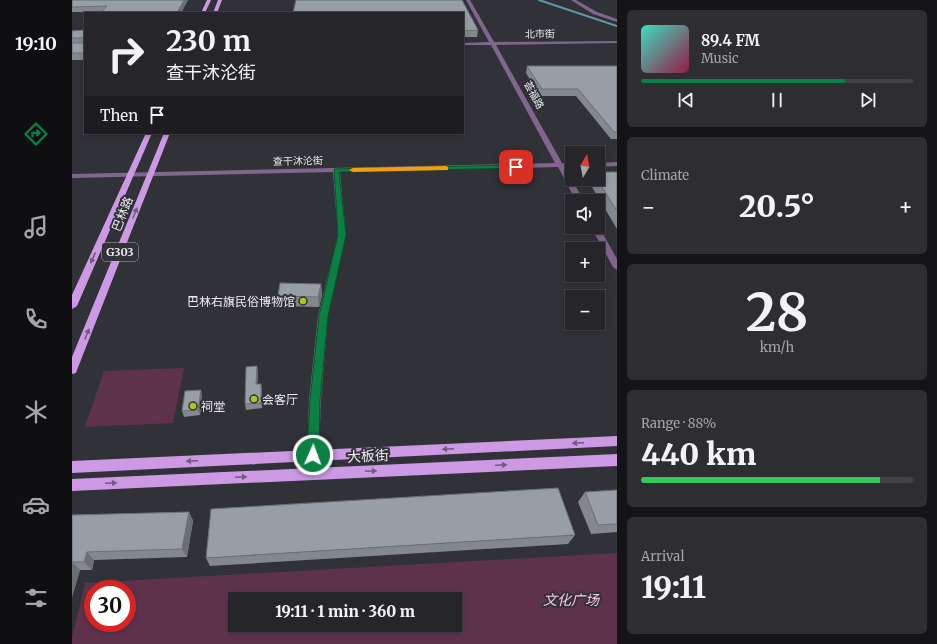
<!DOCTYPE html>
<meta charset="utf-8">
<style>
body{margin:0;font-family:Merriweather,"Noto Sans SC",serif;background:#2d2d32;color:#f1f3f6;height:100vh;display:flex;flex-direction:column;font-size:15px;white-space:nowrap}
*{box-sizing:border-box;margin:0}
p{font-size:13px;color:#a3a5a8}
.icon{flex:none;width:22px;height:22px;fill:none;stroke:currentColor;stroke-width:2;stroke-linecap:round;stroke-linejoin:round}
.map{position:relative;flex:1;overflow:hidden}
.panel{display:flex;flex-direction:column;gap:10px;padding:10px;background:#141417;width:320px}
.panel>*{flex:none}
.hud{position:absolute;left:12px;top:12px;width:380px;height:122px;border-radius:0px;box-shadow:0 2px 6px #0003,0 0 0 1px #424247;background:#25252a;color:#f1f3f6;overflow:hidden}
.needle{width:26px;rotate:10deg}
.fabs{position:absolute;left:493px;top:146px;display:grid;gap:8px}
.fabs a{display:grid;place-items:center;width:40px;height:40px;border-radius:0px;background:#25252a;box-shadow:0 2px 6px #0003,0 0 0 1px #424247;font-size:20px}
.speed{position:absolute;left:12px;top:580px;display:flex;gap:8px;font-size:20px;font-weight:700;text-align:center}
.speed>*{display:grid;place-content:center;width:52px;height:52px;border-radius:50%;background:#25252a;box-shadow:0 2px 6px #0003,0 0 0 1px #424247;line-height:1}
.speed .limit{border:6px solid #d22;background:#fff;color:#111}
.pin{position:absolute;display:grid;place-items:center;width:34px;height:34px;color:#fff;margin:-17px;border-radius:8px;box-shadow:0 2px 6px #0006}
.me{position:absolute;width:44px;margin:-22px;rotate:2deg;stroke-linejoin:round;filter:drop-shadow(0 0 3px #0008)}
.turn{display:flex;align-items:center;gap:14px;height:84px;padding:0 16px;font-size:18px}
.turn .icon{width:52px;height:52px;stroke-width:2.5}
.turn b{display:block;font-size:28px;line-height:34px}
.then{display:flex;align-items:center;height:38px;padding:0 16px;background:#0003;gap:8px;font-size:15px}
.big{font-size:30px;font-weight:800;line-height:1.1}
.panel .tile{flex:1;display:flex;flex-direction:column;justify-content:center;gap:6px;min-width:0;padding:0 14px;border-radius:6px;background:#2d2d32}
.panel .dial{align-items:center;gap:0}
.dial b{font-size:52px;line-height:1}
.song{display:flex;align-items:center;gap:12px}
.cover{width:48px;height:48px;border-radius:6px;background:linear-gradient(135deg,hsl(170 70% 55%),hsl(340 70% 35%))}
.played{height:4px;border-radius:2px;background:linear-gradient(90deg,#0b8043 75%,#424247 75%)}
.keys{display:flex;justify-content:space-around;direction:ltr}
.heat{display:flex;justify-content:space-between;align-items:center;font-size:22px;direction:ltr}
.charge{height:6px;border-radius:3px;background:linear-gradient(90deg,#34c759 88%,#424247 0)}
.trip{position:absolute;left:156px;top:592px;width:234px;height:40px;border-radius:0px;background:#25252a;box-shadow:0 2px 6px #0003,0 0 0 1px #424247;font-weight:800;line-height:40px;text-align:center}
main{display:flex;flex:1;min-height:0}
.dock{display:flex;flex-direction:column;width:72px;justify-content:space-around;align-items:center;background:#0f0f11;color:#a3a5a8}
.dock .icon{width:28px;height:28px}
.dock .current{color:#0b8043}
.dock b{font-size:18px;color:#f1f3f6}
.map>svg:first-child{display:block}
.green{fill:#5f324b;fill-rule:evenodd}
.lines{fill:none;stroke-linecap:round;stroke-linejoin:round}
.stream{stroke:#609aa9;stroke-width:2}
.minor{fill:#80668c;fill-rule:evenodd}
.major{fill:#cd99e5;fill-rule:evenodd}
.wall{fill:#83888e}
.shaded-wall{fill:#6a6f74}
.building{fill:#989ea5;stroke:#6a6f74}
.oneway{fill:#6f5b7d}
.route{fill:#0b8043;stroke:#07532c}
.slow{fill:#f59e0b}
.poi-dot{fill:#a6c820;stroke:#313138;stroke-width:1.5}
.labels{text-anchor:middle;dominant-baseline:central;stroke-width:4;stroke-linejoin:round;paint-order:stroke}
.far-street-label{font-size:10px;fill:#ebebf0;stroke:#313138}
.shield{fill:#313138;stroke:#b3b3b9;stroke-width:1}
.shield-label{font-size:11px;font-weight:bold;fill:#ebebf0}
.street-label{font-size:12px;fill:#ebebf0;stroke:#313138}
.poi-label{font-size:12px;fill:#ebebf0;stroke:#313138;text-anchor:start}
.near-street-label{font-size:14px;fill:#ebebf0;stroke:#313138}
.near-park-label{font-size:14px;font-style:italic;fill:#fac6e0;stroke:#313138}
</style>
<main>
<nav class="dock">
<b>19:10</b>
<svg class="icon current" aria-label="directions" viewBox="0 0 24 24"><path d="M12 3l9 9-9 9-9-9zM9 14v-3h6M13 9l2 2-2 2"/></svg>
<svg class="icon" aria-label="music" viewBox="0 0 24 24"><path d="M9 18V5l10-2v13"/><circle cx="6" cy="18" r="3"/><circle cx="16" cy="16" r="3"/></svg>
<svg class="icon" aria-label="phone" viewBox="0 0 24 24"><path d="M5 4h4l2 5-3 2q2 4 5 5l2-3 5 2v4C11 20 4 13 5 4z"/></svg>
<svg class="icon" aria-label="climate" viewBox="0 0 24 24"><path d="M12 3v18M4 7l16 10M4 17L20 7"/></svg>
<svg class="icon" aria-label="car" viewBox="0 0 24 24"><path d="M5 17H2v-5l4-1 3-4h7l3 4 3 1v5h-3M9 17h6M6 11h13"/><circle cx="7" cy="17" r="2"/><circle cx="17" cy="17" r="2"/></svg>
<svg class="icon" aria-label="filters" viewBox="0 0 24 24"><path d="M4 7h16M4 17h16"/><circle cx="9" cy="7" r="2"/><circle cx="15" cy="17" r="2"/></svg>
</nav>
<div class="map">
<svg width="545" height="644" viewBox="0 0 545 644">
<rect width="100%" height="100%" fill="#313138"/>
<path class="green" d="M112 368 101 423 13 427 32 371Z
M545 553V644H0V638L13 583ZM21 589H55V623H21ZM163 599H383V625H163Z"/>
<g class="lines">
<path class="stream" d="M467 0 545 26"/>
<path class="minor" d="M394 0H398L422 42 545 41V43L424 45 490 163H500V167H493L512 201H504L486 167 268 172 274 235 256 316 249 400 247 455 245 459 241 461 237 459 235 455 237 400 246 316 266 235 261 172 0 178V174L483 163 419 45H391V43L417 42Z
M499 0H504L525 12 545 19V22L521 14Z
M545 162V166L526 167V163Z
M526 225 545 259V270L541 267 519 227H526Z"/>
<path class="major" d="M135 0H139L133 13H129Z
M146 0H150L145 13H141Z
M74 133H80L5 306 0 309V295Z
M92 133H98L5 370 4 373 0 374V357Z
M545 436V446L0 473V461Z
M545 454V466L0 491V479Z"/>
</g>
<path class="wall" d="M0 0H116L109 13 0 12Z
M391 13 406 30 405 37H391Z
M13 30V60H0V31Z
M455 66H545V139H539L504 96H468L454 73Z
M545 172V229L517 182 518 179H526Z
M249 284 250 295 247 307 207 306 206 296Z
M186 372 185 384 190 389V408L174 410 173 404Z
M130 395 128 415 112 417 110 411Z
M545 490V532L519 534 506 502 513 492Z
M117 512 121 521 115 557 22 560 20 570H8L0 597V515Z
M503 535 496 544 138 566 134 558Z"/>
<path class="shaded-wall" d="M112 0H116L109 13H105Z
M249 284 250 295 247 307 246 297Z
M185 366 186 372 185 390 184 384Z
M189 384 190 389V408L189 403Z
M129 390 130 395 128 415 126 410Z
M117 512 121 521 115 557 110 549Z
M15 552 22 560 20 570 12 562Z
M0 562 8 570 0 597Z"/>
<path class="building" d="M0 0H112L105 13H29L35 6 0 7Z
M224 0H390L406 30 391 31V13H221Z
M13 30V53H0V43H11L12 40 11 38H0V31Z
M455 66H545V132H542L506 89H470Z
M526 172H545V211L525 179H526Z
M208 283 249 284 246 297 206 296Z
M185 366 184 384H189V403L173 404 174 367Z
M129 390 126 410 110 411 113 391Z
M486 488 503 535 134 558 139 509Z
M545 490V524L526 525 513 492Z
M117 512 110 549 15 552 12 562H0V515Z"/>
<defs><path id="oneway-solid" d="M-6-.8H1V-3.2L6.5 0L1 3.2V.8H-6Z"/></defs>
<g class="oneway">
<use href="#oneway-solid" transform="translate(63 213) rotate(-68)"/>
<use href="#oneway-solid" transform="translate(21 258) rotate(114)"/>
<use href="#oneway-solid" transform="translate(15 334) rotate(-68)"/>
<use href="#oneway-solid" transform="translate(506 443) rotate(177)"/>
<use href="#oneway-solid" transform="translate(376 449) rotate(177)"/>
<use href="#oneway-solid" transform="translate(120 461) rotate(177)"/>
<use href="#oneway-solid" transform="translate(429 465) rotate(-3)"/>
<use href="#oneway-solid" transform="translate(299 471) rotate(-3)"/>
<use href="#oneway-solid" transform="translate(169 477) rotate(-3)"/>
<use href="#oneway-solid" transform="translate(39 483) rotate(-3)"/>
</g>
<path class="route" d="M444 165 447 167 446 168 267 172 274 235 256 316 248 400 247 455 245 459 241 460 237 459 235 455 238 400 247 316 266 235 262 169Z"/>
<path class="slow" d="M374 166 376 167V170L281 172 277 170 281 168Z"/>
<g class="poi-dot">
<circle cx="231" cy="301" r="4"/>
<circle cx="182" cy="399" r="4"/>
<circle cx="121" cy="406" r="4"/>
</g>
<g class="labels">
<g class="far-street-label">
<text transform="translate(468 34) rotate(-1)">北市街</text>
<text transform="translate(462 95) rotate(61)">荟福路</text>
<text transform="translate(226 161) rotate(-1)">查干沐沦街</text>
</g>
<rect class="shield" x="30" y="243" width="36" height="18" rx="3"/>
<g class="shield-label">
<text x="48" y="252">G303</text>
</g>
<g class="street-label">
<text transform="translate(50 214) rotate(-68)">巴林路</text>
</g>
<g class="poi-label">
<text x="223" y="301" text-anchor="end">巴林右旗民俗博物馆</text>
<text x="190" y="399">会客厅</text>
<text x="129" y="406">祠堂</text>
</g>
<g class="near-street-label">
<text transform="translate(296 456) rotate(-3)">大板街</text>
</g>
<g class="near-park-label">
<text x="499" y="600">文化广场</text>
</g>
</g>
</svg>
<div class="fabs">
<a><svg class="needle" viewBox="-14 -14 28 28"><path d="M0-13l5 13h-10z" fill="#e53935"/><path d="M0 13l5-13h-10z" fill="#a3a5a8"/></svg></a>
<a><svg class="icon" aria-label="sound" viewBox="0 0 24 24"><path d="M4 9h4l5-4v14l-5-4H4zM17 9q2 3 0 6"/></svg></a>
<a>+</a>
<a>−</a>
</div>
<div class="speed"><div class="limit">30</div></div>
<div class="pin" style="left:444px;top:167px;background:#d93025"><svg class="icon" aria-label="arrive" viewBox="0 0 24 24"><path d="M6 21V4h12l-3 4 3 4H6"/></svg></div>
<svg class="me" style="left:241px;top:455px" viewBox="-20 -20 40 40"><circle r="17" fill="#0b8043" stroke="#fff" stroke-width="3"/><path d="M0-11L8 9 0 5-8 9z" fill="#fff"/></svg>
<div class="trip">19:11 · 1 min · 360 m</div>
<div class="hud">
<div class="turn"><svg class="icon" aria-label="right" viewBox="0 0 24 24"><path d="M7 20v-9h11M14 6l5 5-5 5"/></svg><div><b>230 m</b>查干沐沦街</div></div>
<div class="then">Then<svg class="icon" aria-label="arrive" viewBox="0 0 24 24"><path d="M6 21V4h12l-3 4 3 4H6"/></svg></div>
</div>
</div>
<section class="panel">
<div class="tile">
<div class="song"><i class="cover"></i><div><b>89.4 FM</b><p>Music</p></div></div>
<div class="played"></div>
<div class="keys"><svg class="icon" aria-label="previous" viewBox="0 0 24 24"><path d="M18 5L8 12l10 7zM5 5v14"/></svg><svg class="icon" aria-label="pause" viewBox="0 0 24 24"><path d="M8 5v14M16 5v14"/></svg><svg class="icon" aria-label="next" viewBox="0 0 24 24"><path d="M6 5l10 7-10 7zM19 5v14"/></svg></div>
</div>
<div class="tile"><p>Climate</p>
<div class="heat"><a>−</a><b class="big">20.5°</b><a>+</a></div>
</div>
<div class="tile dial"><b>28</b><p>km/h</p></div>
<div class="tile"><p>Range · 88%</p><b class="big">440 km</b><div class="charge"></div></div>
<div class="tile"><p>Arrival</p><b class="big">19:11</b></div>
</section>
</main>
